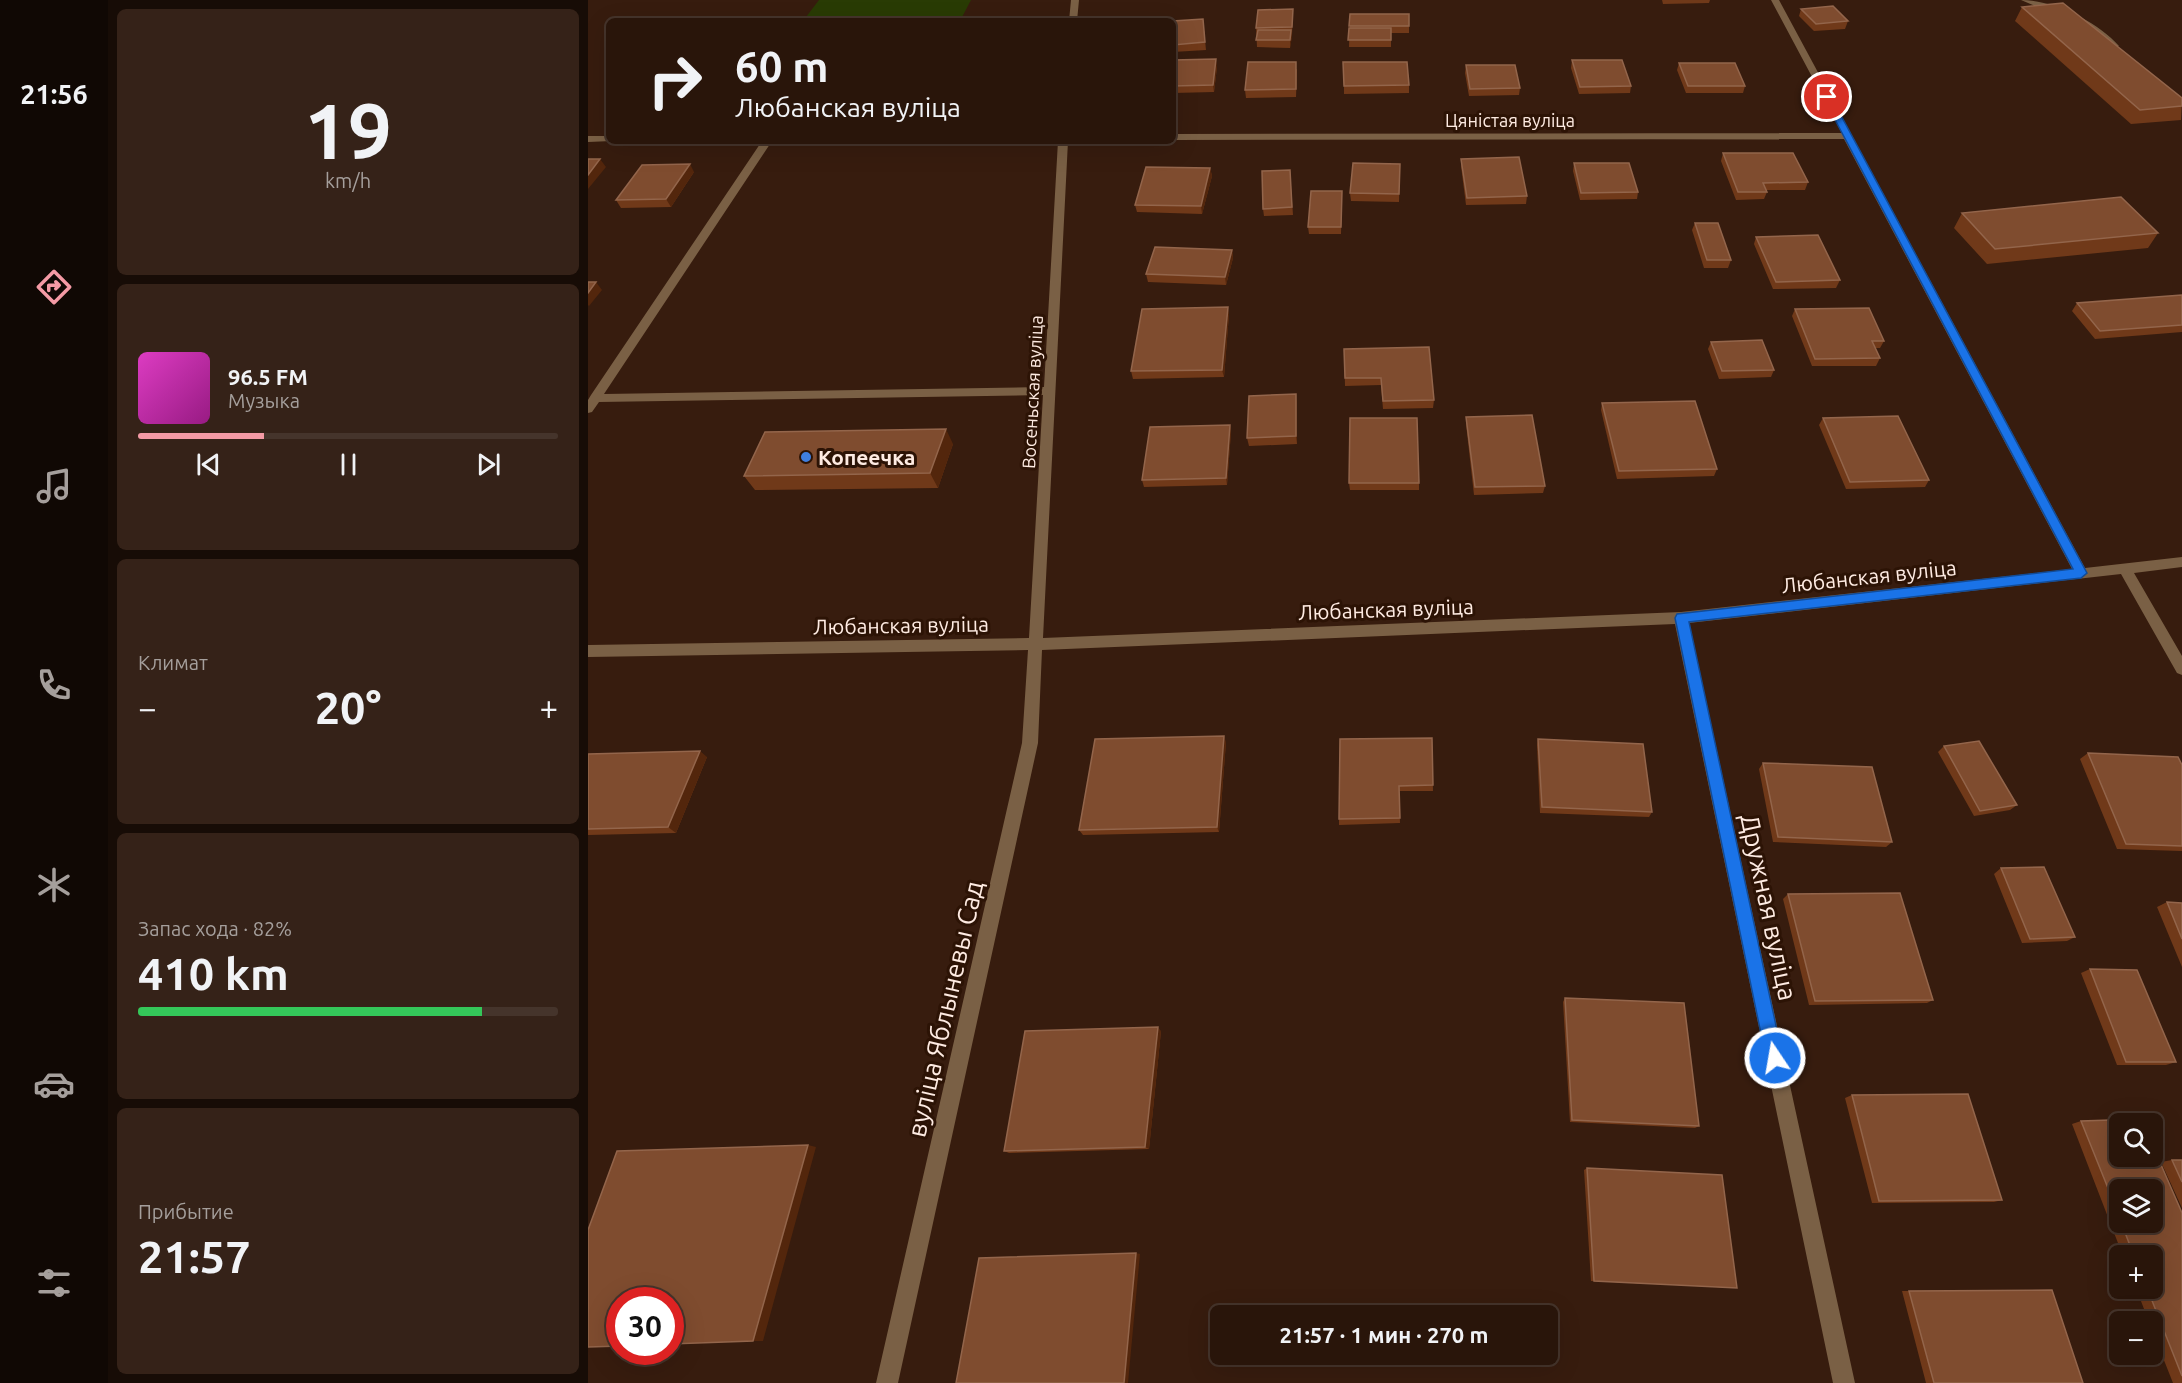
<!DOCTYPE html>
<html lang="ru">
<meta charset="utf-8">
<style>
body{margin:0;font-family:Ubuntu,sans-serif;background:#352218;color:#f1f3f6;height:100vh;display:flex;flex-direction:column;font-size:22px;white-space:nowrap}
*{box-sizing:border-box;margin:0}
p{font-size:20px;color:#a59f9c}
.icon{flex:none;width:33px;height:33px;fill:none;stroke:currentColor;stroke-width:2;stroke-linecap:round;stroke-linejoin:round}
.map{position:relative;flex:1;overflow:hidden}
.panel{display:flex;flex-direction:column;gap:9px;padding:9px;background:#170c06;width:480px}
.panel>*{flex:none}
.hud{position:absolute;left:18px;top:18px;width:570px;height:126px;border-radius:9px;box-shadow:0 6px 24px #0002,0 0 0 2px #45342b;background:#29150a;color:#f1f3f6;overflow:hidden}
.tools{position:absolute;left:1521px;top:1113px;display:grid;gap:12px}
.tools a{display:grid;place-items:center;width:54px;height:54px;border-radius:9px;background:#29150a;box-shadow:0 6px 24px #0002,0 0 0 2px #45342b;font-size:30px}
.speed{position:absolute;left:18px;top:1287px;display:flex;gap:12px;font-size:30px;font-weight:700;text-align:center}
.speed>*{display:grid;place-content:center;width:78px;height:78px;border-radius:50%;background:#29150a;box-shadow:0 6px 24px #0002,0 0 0 2px #45342b;line-height:1}
.speed .limit{border:9px solid #d22;background:#fff;color:#111}
.pin{position:absolute;display:grid;place-items:center;width:51px;height:51px;color:#fff;margin:-26px;border:3px solid #fff;border-radius:50%;box-shadow:0 2px 6px #0007}
.me{position:absolute;width:66px;margin:-33px;rotate:348deg;stroke-linejoin:round;filter:drop-shadow(0 0 4px #0008)}
.turn{display:flex;align-items:center;gap:21px;height:126px;padding:0 30px;font-size:27px}
.turn .icon{width:78px;height:78px;stroke-width:2.5}
.turn b{display:block;font-size:42px;line-height:51px}
.big{font-size:45px;font-weight:700;line-height:1.1}
.panel .widget{flex:1;display:flex;flex-direction:column;justify-content:center;gap:9px;min-width:0;padding:0 21px;border-radius:9px;background:#352218}
.panel .dial{align-items:center;gap:0}
.dial b{font-size:78px;line-height:1}
.song{display:flex;align-items:center;gap:18px}
.cover{width:72px;height:72px;border-radius:9px;background:linear-gradient(135deg,hsl(310 70% 55%),hsl(310 70% 35%))}
.played{height:6px;border-radius:3px;background:linear-gradient(90deg,#f49aa5 30%,#45342b 30%)}
.keys{display:flex;justify-content:space-around;direction:ltr}
.heat{display:flex;justify-content:space-between;align-items:center;font-size:33px;direction:ltr}
.charge{height:9px;border-radius:4px;background:linear-gradient(90deg,#34c759 82%,#45342b 0)}
.trip{position:absolute;left:622px;top:1305px;width:348px;height:60px;border-radius:9px;background:#29150a;box-shadow:0 6px 24px #0002,0 0 0 2px #45342b;font-weight:700;line-height:60px;text-align:center}
main{display:flex;flex:1;min-height:0}
.tabs{display:flex;flex-direction:column;width:108px;justify-content:space-around;align-items:center;background:#100804;color:#a59f9c}
.tabs .icon{width:42px;height:42px}
.tabs .current{color:#f49aa5}
.tabs b{font-size:27px;color:#f1f3f6}
.map>svg:first-child{display:block}
.green{fill:#293b04}
.lines{fill:none;stroke-linecap:round;stroke-linejoin:round}
.minor{fill:#7a6045;fill-rule:evenodd}
.wall{fill:#703919;fill-rule:evenodd}
.shaded-wall{fill:#53260c}
.building{fill:#7f4c2f;stroke:#93654b;stroke-width:1.5}
.route{fill:#1a73e8;stroke:#114b97;stroke-width:1.5}
.shop-dot{fill:#3f7fe0;stroke:#2c1305;stroke-width:2}
.labels{text-anchor:middle;dominant-baseline:central;stroke-width:6;stroke-linejoin:round;paint-order:stroke}
.far-street-label{font-size:18px;fill:#feebe2;stroke:#2c1305}
.poi-label{font-size:21px;font-weight:bold;fill:#feebe2;stroke:#2c1305;text-anchor:start}
.street-label{font-size:21px;fill:#feebe2;stroke:#2c1305}
.near-street-label{font-size:26px;fill:#feebe2;stroke:#2c1305}
</style>
<main>
<nav class="tabs">
<b>21:56</b>
<svg class="icon current" aria-label="directions" viewBox="0 0 24 24"><path d="M12 3l9 9-9 9-9-9zM9 14v-3h6M13 9l2 2-2 2"/></svg>
<svg class="icon" aria-label="music" viewBox="0 0 24 24"><path d="M9 18V5l10-2v13"/><circle cx="6" cy="18" r="3"/><circle cx="16" cy="16" r="3"/></svg>
<svg class="icon" aria-label="phone" viewBox="0 0 24 24"><path d="M5 4h4l2 5-3 2q2 4 5 5l2-3 5 2v4C11 20 4 13 5 4z"/></svg>
<svg class="icon" aria-label="climate" viewBox="0 0 24 24"><path d="M12 3v18M4 7l16 10M4 17L20 7"/></svg>
<svg class="icon" aria-label="car" viewBox="0 0 24 24"><path d="M5 17H2v-5l4-1 3-4h7l3 4 3 1v5h-3M9 17h6M6 11h13"/><circle cx="7" cy="17" r="2"/><circle cx="17" cy="17" r="2"/></svg>
<svg class="icon" aria-label="filters" viewBox="0 0 24 24"><path d="M4 7h16M4 17h16"/><circle cx="9" cy="7" r="2"/><circle cx="15" cy="17" r="2"/></svg>
</nav>
<section class="panel">
<div class="widget dial"><b>19</b><p>km/h</p></div>
<div class="widget">
<div class="song"><i class="cover"></i><div><b>96.5 FM</b><p>Музыка</p></div></div>
<div class="played"></div>
<div class="keys"><svg class="icon" aria-label="previous" viewBox="0 0 24 24"><path d="M18 5L8 12l10 7zM5 5v14"/></svg><svg class="icon" aria-label="pause" viewBox="0 0 24 24"><path d="M8 5v14M16 5v14"/></svg><svg class="icon" aria-label="next" viewBox="0 0 24 24"><path d="M6 5l10 7-10 7zM19 5v14"/></svg></div>
</div>
<div class="widget"><p>Климат</p>
<div class="heat"><a>−</a><b class="big">20°</b><a>+</a></div>
</div>
<div class="widget"><p>Запас хода · 82%</p><b class="big">410 km</b><div class="charge"></div></div>
<div class="widget"><p>Прибытие</p><b class="big">21:57</b></div>
</section>
<div class="map">
<svg width="1594" height="1383" viewBox="0 0 1594 1383">
<rect width="100%" height="100%" fill="#371c0e"/>
<path class="green" d="M231 0H383L372 21H215Z"/>
<g class="lines">
<path class="minor" d="M483 0H491L489 21H481Z
M1183 0H1191L1497 568 1594 557V567L1546 573 1594 656V675L1589 673 1533 574 1101 623 1267 1383H1245L1087 624 454 650 450 743 310 1383H288L434 743 440 650 0 657V645L441 638 455 395 11 402 4 412 0 413V400L3 395 174 141H184L16 394 456 387 470 141H480L455 638 1093 612 1484 569 1256 139 585 140V134L1254 133Z
M1433 0C1465 0 1510 22 1531 46L1524 48 1503 29Z
M0 136H21V141H24L0 142Z"/>
</g>
<path class="wall" d="M1074 0H1122L1121 3 1075 4Z
M1434 7 1594 98 1593 120 1543 124 1427 21Z
M705 9 704 35 702 48 669 47 668 28Z
M1213 9 1260 21 1257 29 1226 31 1211 16Z
M762 14H821V33H803V47H761Z
M615 19 618 50 585 52V21Z
M585 60 629 67 626 92 585 93Z
M984 60 1043 86 1042 93 991 94 983 68Z
M1091 63 1157 86 1155 93H1098L1089 70Z
M878 65 932 88 931 95 881 96 877 73Z
M709 69 708 97 658 98 657 90Z
M821 85V93L756 94V86Z
M1135 153 1220 182 1217 190H1178L1179 192 1176 199 1148 200 1133 161Z
M873 159 939 196 938 204 878 205 873 166Z
M986 163 1050 192 1049 199 992 200 985 171Z
M812 164 811 202 763 201 762 193Z
M622 168 624 176 614 214 549 212 547 205Z
M702 170 705 215 676 216 675 209Z
M106 172 83 207 33 208 28 200Z
M754 191 753 234H721L720 227Z
M1374 213 1570 233 1560 248 1399 264 1366 228Z
M1107 223 1143 260 1140 268H1116L1104 230Z
M1168 237 1252 280 1248 288 1185 289 1166 244Z
M644 250 645 258 638 285 560 282 558 274Z
M1594 295V332L1507 339 1484 311 1489 303Z
M1207 309 1296 341 1292 348H1287L1292 358 1288 366H1224L1204 316Z
M641 314 636 377 545 379 543 371Z
M1123 342 1186 370 1183 377 1131 379 1120 349Z
M756 349 846 400 845 408 795 409 793 385 757 386Z
M709 402V444L661 446 659 438Z
M1014 403 1129 469 1126 476 1029 479 1013 410Z
M878 417 957 486 955 493 886 495 878 424Z
M1235 418 1341 480 1337 487 1258 489 1231 425Z
M642 425 643 432 639 485 556 487 554 480Z
M365 444 350 488 167 490 156 476Z
M761 483H831V490H762Z
M844 738 845 791H811L812 823 751 825V819Z
M950 739 1064 812 1061 817 952 813 949 745Z
M638 742 631 832 495 835 491 830Z
M1356 746 1429 805 1422 810 1386 816 1350 752Z
M1500 753 1594 765V851L1529 849 1492 759Z
M0 754 119 757 88 833 0 835Z
M1175 763 1304 842 1298 847 1185 842 1171 769Z
M1413 868 1487 937 1479 941 1434 943 1406 874Z
M1200 894 1345 1000 1339 1003 1221 1005 1195 899Z
M1579 902 1594 903V967L1569 907Z
M1502 969 1588 1062 1578 1065H1529L1493 973Z
M977 998 1111 1126 1107 1128 982 1122 975 1002Z
M573 1031 561 1149 421 1153 416 1151Z
M1264 1095 1414 1200 1406 1202 1284 1203 1257 1098Z
M1493 1121 1594 1213V1383H1585L1564 1330V1322H1561L1548 1288H1564V1256H1535L1484 1124ZM1532 1190 1564 1222H1532Z
M1584 1160H1594V1208L1573 1162Z
M999 1168 1149 1288 1003 1281 996 1170Z
M1464 1290 1495 1383H1338L1314 1291Z"/>
<path class="shaded-wall" d="M703 30 704 37 702 48V40Z
M628 59 629 67 626 92 625 85Z
M12 159 18 167 0 189V175Z
M102 164 106 172 83 207 78 199Z
M622 168 624 176 614 214 613 206Z
M644 250 645 258 638 285 637 277Z
M8 282 14 290 1 306 0 305V293Z
M640 307 641 314 636 377 634 370Z
M708 394 709 402V444L708 436Z
M642 425 643 432 639 485 638 478Z
M358 429 365 444 350 488 342 473Z
M636 736 638 742 631 832 629 827Z
M112 751 119 757 88 833 80 827Z
M570 1027 573 1031 561 1149 557 1147Z
M220 1145 228 1147 175 1341H165Z
M548 1253 552 1254 540 1383H536Z"/>
<path class="building" d="M1475 3 1594 98V106L1552 110 1434 7Z
M1245 6 1260 21 1228 24 1213 9Z
M705 9 704 27 668 28 670 10Z
M762 14H821V26H761Z
M615 19 617 42 585 45V21Z
M761 28H803V40H760Z
M670 30H703L702 40H668Z
M628 59 625 85 585 86V60Z
M984 60H1034L1043 86 992 87Z
M660 62H708V89L657 90Z
M755 62H819L821 85 756 86Z
M1091 63H1147L1157 86H1100Z
M878 65H927L932 88 882 89Z
M1135 153H1205L1220 182 1175 183 1179 192H1150Z
M931 157 939 196 879 198 873 159Z
M0 159H12L0 175Z
M765 163 812 164 811 194 762 193Z
M986 163H1041L1050 192 993 193Z
M102 164 78 199 28 200 54 165Z
M558 167 622 168 613 206 547 205Z
M702 170 704 207 675 209 674 171Z
M723 191H754L753 227H720Z
M1533 197 1570 233 1407 249 1374 213Z
M1107 223H1130L1143 260H1119Z
M1230 235 1252 280 1188 282 1168 237Z
M567 247 644 250 637 277 558 274Z
M0 282H8L0 293Z
M1594 295V325L1512 331 1489 303Z
M640 307 634 370 543 371 554 309Z
M1281 308 1296 341H1284L1292 358 1227 359 1207 309Z
M1174 340 1186 370 1134 371 1123 342Z
M841 347 846 400 795 401 793 378H757L756 349Z
M708 394V436L659 438 661 396Z
M1107 401 1129 469 1031 471 1014 403Z
M944 415 957 486 887 487 878 417Z
M1310 416 1341 480 1262 482 1235 418Z
M762 418H829L831 483H761Z
M642 425 638 478 554 480 562 427Z
M358 429 342 473 156 476 177 432Z
M636 736 629 827 491 830 507 739Z
M844 738 845 785 811 786 812 818 751 819 752 739Z
M950 739 1055 744 1064 812 954 807Z
M1391 741 1429 805 1392 811 1356 746Z
M112 751 80 827 0 829V754Z
M1500 753 1590 757 1594 765V846L1538 844Z
M1175 763 1284 767 1304 842 1190 837Z
M1456 867 1487 937 1442 939 1413 868Z
M1312 893 1345 1000 1227 1001 1200 894Z
M1579 902 1594 903V939Z
M1502 969 1549 970 1588 1062H1538Z
M977 998 1096 1003 1111 1126 984 1120Z
M570 1027 557 1147 416 1151 437 1031Z
M1380 1094 1414 1200 1291 1201 1264 1095Z
M1554 1119 1556 1124H1532V1156H1564V1144L1594 1213V1376L1559 1288H1564V1256H1546L1533 1222H1564V1190H1532V1218L1493 1121Z
M220 1145 165 1341 82 1344V1300H32V1346L0 1347V1230L29 1151Z
M1584 1160H1594V1182Z
M999 1168 1134 1175 1149 1288 1006 1281Z
M548 1253 536 1383H368L391 1258Z
M1464 1290 1495 1383H1346L1321 1291Z"/>
<path class="route" d="M1236 95 1243 97 1499 573 1493 578 1101 622 1195 1058 1193 1064 1187 1067 1181 1064 1178 1058 1087 618 1089 614 1485 569 1235 97Z"/>
<circle class="shop-dot" cx="218" cy="457" r="6"/>
<g class="labels">
<g class="far-street-label">
<text x="922" y="120">Цяністая вуліца</text>
<text transform="translate(444 392) rotate(-87)">Восеньская вуліца</text>
</g>
<g class="poi-label">
<text x="230" y="457">Копеечка</text>
</g>
<g class="street-label">
<text transform="translate(1281 576) rotate(-6)">Любанская вуліца</text>
<text transform="translate(798 609) rotate(-2)">Любанская вуліца</text>
<text transform="translate(313 625) rotate(-1)">Любанская вуліца</text>
</g>
<g class="near-street-label">
<text transform="translate(1181 907) rotate(78)">Дружная вуліца</text>
<text transform="translate(357 1009) rotate(-77)">вуліца Яблыневы Сад</text>
</g>
</g>
</svg>
<div class="tools">
<a><svg class="icon" aria-label="search" viewBox="0 0 24 24"><circle cx="10" cy="10" r="6"/><path d="M15 15l6 6"/></svg></a>
<a><svg class="icon" aria-label="layers" viewBox="0 0 24 24"><path d="M12 4l9 5-9 5-9-5zM3 14l9 5 9-5"/></svg></a>
<a>+</a>
<a>−</a>
</div>
<div class="speed"><div class="limit">30</div></div>
<div class="pin" style="left:1239px;top:97px;background:#d93025"><svg class="icon" aria-label="arrive" viewBox="0 0 24 24"><path d="M6 21V4h12l-3 4 3 4H6"/></svg></div>
<svg class="me" style="left:1187px;top:1058px" viewBox="-20 -20 40 40"><circle r="17" fill="#1a73e8" stroke="#fff" stroke-width="3"/><path d="M0-11L8 9 0 5-8 9z" fill="#fff"/></svg>
<div class="trip">21:57 · 1 мин · 270 m</div>
<div class="hud">
<div class="turn"><svg class="icon" aria-label="right" viewBox="0 0 24 24"><path d="M7 20v-9h11M14 6l5 5-5 5"/></svg><div><b>60 m</b>Любанская вуліца</div></div>
</div>
</div>
</main>
